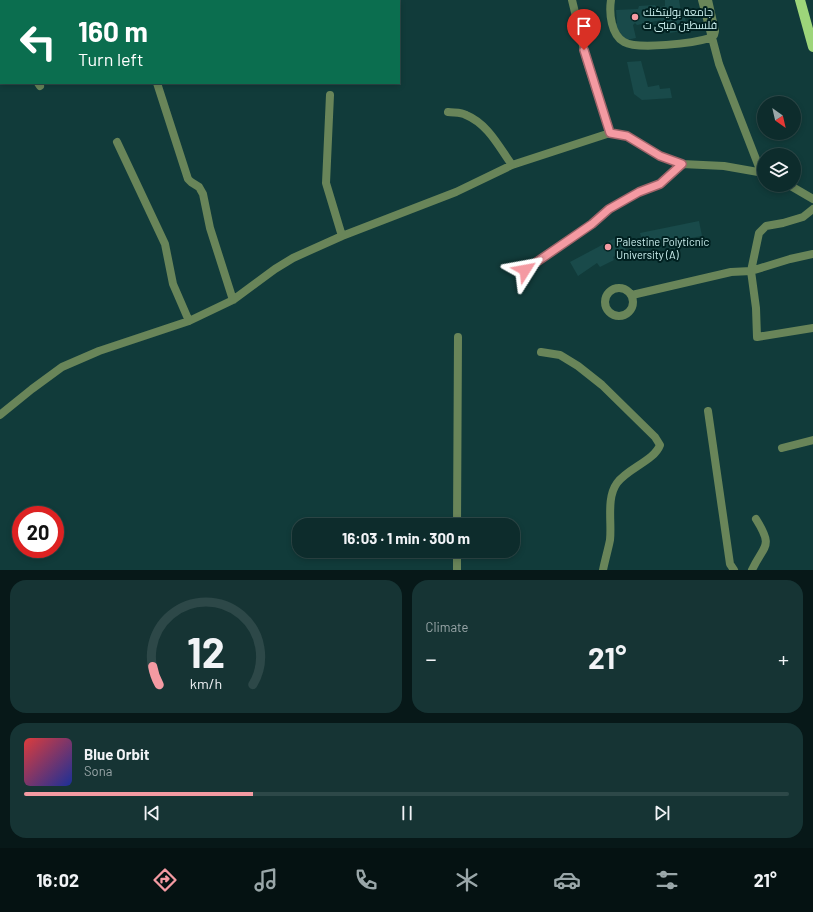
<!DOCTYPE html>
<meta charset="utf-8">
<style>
body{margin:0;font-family:Barlow,Cairo,sans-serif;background:#163434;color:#f1f3f6;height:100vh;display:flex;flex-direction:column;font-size:15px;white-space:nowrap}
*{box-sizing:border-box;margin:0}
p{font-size:13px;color:#9aa7a9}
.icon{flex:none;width:22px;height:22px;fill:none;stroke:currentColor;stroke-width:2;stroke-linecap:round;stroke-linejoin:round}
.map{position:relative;height:570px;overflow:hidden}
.panel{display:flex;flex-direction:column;gap:10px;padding:10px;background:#071818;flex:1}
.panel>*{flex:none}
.top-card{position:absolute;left:0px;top:0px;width:400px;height:84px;box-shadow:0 2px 6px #0003,0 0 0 1px #2d4848;background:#0b6e4f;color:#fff;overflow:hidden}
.needle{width:26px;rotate:146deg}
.fabs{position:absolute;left:757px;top:96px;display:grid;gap:8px}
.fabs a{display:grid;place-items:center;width:44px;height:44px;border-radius:50%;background:#0d2c2c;box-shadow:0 2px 6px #0003,0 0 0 1px #2d4848;font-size:20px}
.speed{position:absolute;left:12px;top:506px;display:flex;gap:8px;font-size:20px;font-weight:700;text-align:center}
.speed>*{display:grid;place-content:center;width:52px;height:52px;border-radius:50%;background:#0d2c2c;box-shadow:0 2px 6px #0003,0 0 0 1px #2d4848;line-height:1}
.speed .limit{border:6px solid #d22;background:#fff;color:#111}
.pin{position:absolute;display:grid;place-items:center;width:34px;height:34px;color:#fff;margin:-41px -17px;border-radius:50% 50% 50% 0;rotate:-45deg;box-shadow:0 0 4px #0007}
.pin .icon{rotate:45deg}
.me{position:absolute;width:44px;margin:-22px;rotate:56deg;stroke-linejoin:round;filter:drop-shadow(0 0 3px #0008)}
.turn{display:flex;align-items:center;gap:14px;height:84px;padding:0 12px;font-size:18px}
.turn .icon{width:52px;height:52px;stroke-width:2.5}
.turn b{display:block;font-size:28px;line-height:34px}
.big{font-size:30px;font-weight:700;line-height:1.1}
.panel .tile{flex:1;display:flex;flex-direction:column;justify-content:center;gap:6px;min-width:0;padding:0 14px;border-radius:16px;background:#163434}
.panel .dial{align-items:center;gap:0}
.dial svg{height:104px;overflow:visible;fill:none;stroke:#2d4848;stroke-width:7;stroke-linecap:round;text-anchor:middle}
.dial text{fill:#f1f3f6;stroke:none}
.song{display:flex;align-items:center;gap:12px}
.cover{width:48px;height:48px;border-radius:6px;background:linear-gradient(135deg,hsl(0 70% 55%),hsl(230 70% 35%))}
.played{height:4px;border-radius:2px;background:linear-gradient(90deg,#f49aa2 30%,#2d4848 30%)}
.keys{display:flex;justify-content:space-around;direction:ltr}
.heat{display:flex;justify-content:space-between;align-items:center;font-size:22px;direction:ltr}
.panel .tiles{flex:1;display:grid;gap:10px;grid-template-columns:1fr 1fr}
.tile:last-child{grid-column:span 2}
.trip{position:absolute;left:292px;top:518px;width:228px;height:40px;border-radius:16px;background:#0d2c2c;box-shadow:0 2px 6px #0003,0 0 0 1px #2d4848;font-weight:700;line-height:40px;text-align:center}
.dock{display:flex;height:64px;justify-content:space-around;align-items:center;background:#051212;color:#9aa7a9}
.dock .icon{width:28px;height:28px}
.dock .active{color:#f49aa2}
.dock b{font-size:18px;color:#f1f3f6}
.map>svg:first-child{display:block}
.built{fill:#194a4a}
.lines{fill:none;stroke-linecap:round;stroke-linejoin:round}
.minor{stroke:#698559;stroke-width:8}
.major{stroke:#9dd57a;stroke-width:10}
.route-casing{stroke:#9f6469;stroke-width:10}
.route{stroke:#f49aa2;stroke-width:7}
.poi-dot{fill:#f49aa2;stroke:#002020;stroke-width:1.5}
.labels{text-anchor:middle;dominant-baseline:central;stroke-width:4;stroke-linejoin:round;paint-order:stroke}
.poi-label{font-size:11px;fill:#caeeed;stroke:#002020;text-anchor:start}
</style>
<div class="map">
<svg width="813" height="570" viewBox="0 0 813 570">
<rect width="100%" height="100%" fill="#113b3a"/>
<path class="built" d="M665 0H679L682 18 685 17 687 30 670 33 667 26 665 27 662 23 661 20 637 25 635 23 633 25 636 38 622 41 621 33 616 32 615 24 617 23 616 10 638 9 639 6 655 5 657 8 665 6Z
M641 61 648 87 659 85 660 89 670 88 672 98 642 100 634 94 627 62Z
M699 221 702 236 656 244 644 248 640 233Z
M617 237 626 250 613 257 614 260 600 267 597 263 578 276 570 262Z"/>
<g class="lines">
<path class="minor" d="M4 0V1
M92 0V1
M362 0V1
M572 0 587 62 610 133
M611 0C609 13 611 35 624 42 638 50 694 43 710 38L714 35 715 31 708 0
M702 0 719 64 761 172
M0 10 1 9
M38 83 40 86
M157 83 188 179 191 182 199 187 203 194 210 228 233 300
M330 95 326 183 342 236
M448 112C454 113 461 112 466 115 488 124 499 147 512 165
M117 142 165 244 173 284 189 321
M789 185 813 199
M813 209 803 217 783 223 766 226 759 233 751 271 756 308 757 337 813 328
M525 270 592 224 609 209 639 192 660 184 682 164
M605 302a14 14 0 1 1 28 0a14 14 0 1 1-28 0Z
M632 295 731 272 751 271 790 259 813 254
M541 352 560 355 578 366 602 385 655 437 660 445C654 461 628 468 617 483 606 498 612 523 610 540 608 550 605 560 603 570
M708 411 730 564 734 570
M0 415 32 389 62 367 99 351 189 321 233 300 275 269 293 258 342 236 456 192 512 165 610 133 627 136 660 156 682 164 724 166 764 173
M782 448 813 440
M457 525 458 337
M457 570V551
M752 570C764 544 774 548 756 519"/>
<path class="major" d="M800 0 813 47"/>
</g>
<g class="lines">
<defs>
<path id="route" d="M525 270 592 224 609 209 639 192 660 184 682 164 660 156 627 136 610 133 584 50"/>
</defs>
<use href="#route" class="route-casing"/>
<use href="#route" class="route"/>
</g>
<g class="poi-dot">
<circle cx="635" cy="17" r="4"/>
<circle cx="608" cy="247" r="4"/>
</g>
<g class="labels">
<g class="poi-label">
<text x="643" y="11">جامعة بوليتكنك<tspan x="643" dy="13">فلسطين مبنى ت</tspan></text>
<text x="616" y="241">Palestine Polyticnic<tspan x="616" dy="13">University (A)</tspan></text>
</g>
</g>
</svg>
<div class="fabs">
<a><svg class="needle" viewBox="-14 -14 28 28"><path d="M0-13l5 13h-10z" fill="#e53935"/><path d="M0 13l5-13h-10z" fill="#9aa7a9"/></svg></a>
<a><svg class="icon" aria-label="layers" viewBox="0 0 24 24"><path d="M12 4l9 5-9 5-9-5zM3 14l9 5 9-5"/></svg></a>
</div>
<div class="speed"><div class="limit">20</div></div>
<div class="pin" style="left:584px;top:50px;background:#d93025"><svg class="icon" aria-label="arrive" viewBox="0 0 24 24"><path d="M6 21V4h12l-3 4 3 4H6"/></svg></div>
<svg class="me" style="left:525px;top:270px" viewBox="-20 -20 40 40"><path d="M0-17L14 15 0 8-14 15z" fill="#f49aa2" stroke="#fff" stroke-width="4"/></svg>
<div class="trip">16:03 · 1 min · 300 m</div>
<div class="top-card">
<div class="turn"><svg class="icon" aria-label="left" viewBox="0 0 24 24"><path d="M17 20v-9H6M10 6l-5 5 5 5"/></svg><div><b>160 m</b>Turn left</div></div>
</div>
</div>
<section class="panel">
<div class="tiles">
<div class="tile dial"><svg viewBox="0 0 100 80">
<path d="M14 69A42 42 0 1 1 86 69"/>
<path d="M14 69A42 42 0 0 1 9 55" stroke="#f49aa2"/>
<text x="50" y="56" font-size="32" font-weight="700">12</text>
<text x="50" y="72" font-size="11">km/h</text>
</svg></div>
<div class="tile"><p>Climate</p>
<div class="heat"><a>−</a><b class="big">21°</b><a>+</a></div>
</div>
<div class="tile">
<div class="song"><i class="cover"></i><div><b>Blue Orbit</b><p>Sona</p></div></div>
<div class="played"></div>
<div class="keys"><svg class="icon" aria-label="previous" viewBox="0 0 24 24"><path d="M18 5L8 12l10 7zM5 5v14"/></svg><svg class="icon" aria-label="pause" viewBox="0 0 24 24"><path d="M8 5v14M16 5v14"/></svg><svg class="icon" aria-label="next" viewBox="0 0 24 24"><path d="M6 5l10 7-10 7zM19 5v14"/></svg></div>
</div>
</div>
</section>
<nav class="dock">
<b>16:02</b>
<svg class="icon active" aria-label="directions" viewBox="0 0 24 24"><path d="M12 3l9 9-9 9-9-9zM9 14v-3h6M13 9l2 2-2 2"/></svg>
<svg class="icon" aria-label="music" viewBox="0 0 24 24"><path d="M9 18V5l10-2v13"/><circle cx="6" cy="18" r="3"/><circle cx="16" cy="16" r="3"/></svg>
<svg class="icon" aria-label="phone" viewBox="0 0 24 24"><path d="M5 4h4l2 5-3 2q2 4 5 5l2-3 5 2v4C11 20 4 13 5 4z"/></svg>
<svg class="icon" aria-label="climate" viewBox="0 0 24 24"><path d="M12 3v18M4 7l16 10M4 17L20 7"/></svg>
<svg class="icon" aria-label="car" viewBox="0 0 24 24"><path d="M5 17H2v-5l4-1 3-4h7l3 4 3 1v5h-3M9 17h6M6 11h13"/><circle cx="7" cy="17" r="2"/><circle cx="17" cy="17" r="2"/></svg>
<svg class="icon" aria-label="filters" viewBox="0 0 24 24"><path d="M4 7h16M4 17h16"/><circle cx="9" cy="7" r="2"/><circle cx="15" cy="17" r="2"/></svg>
<b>21°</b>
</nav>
